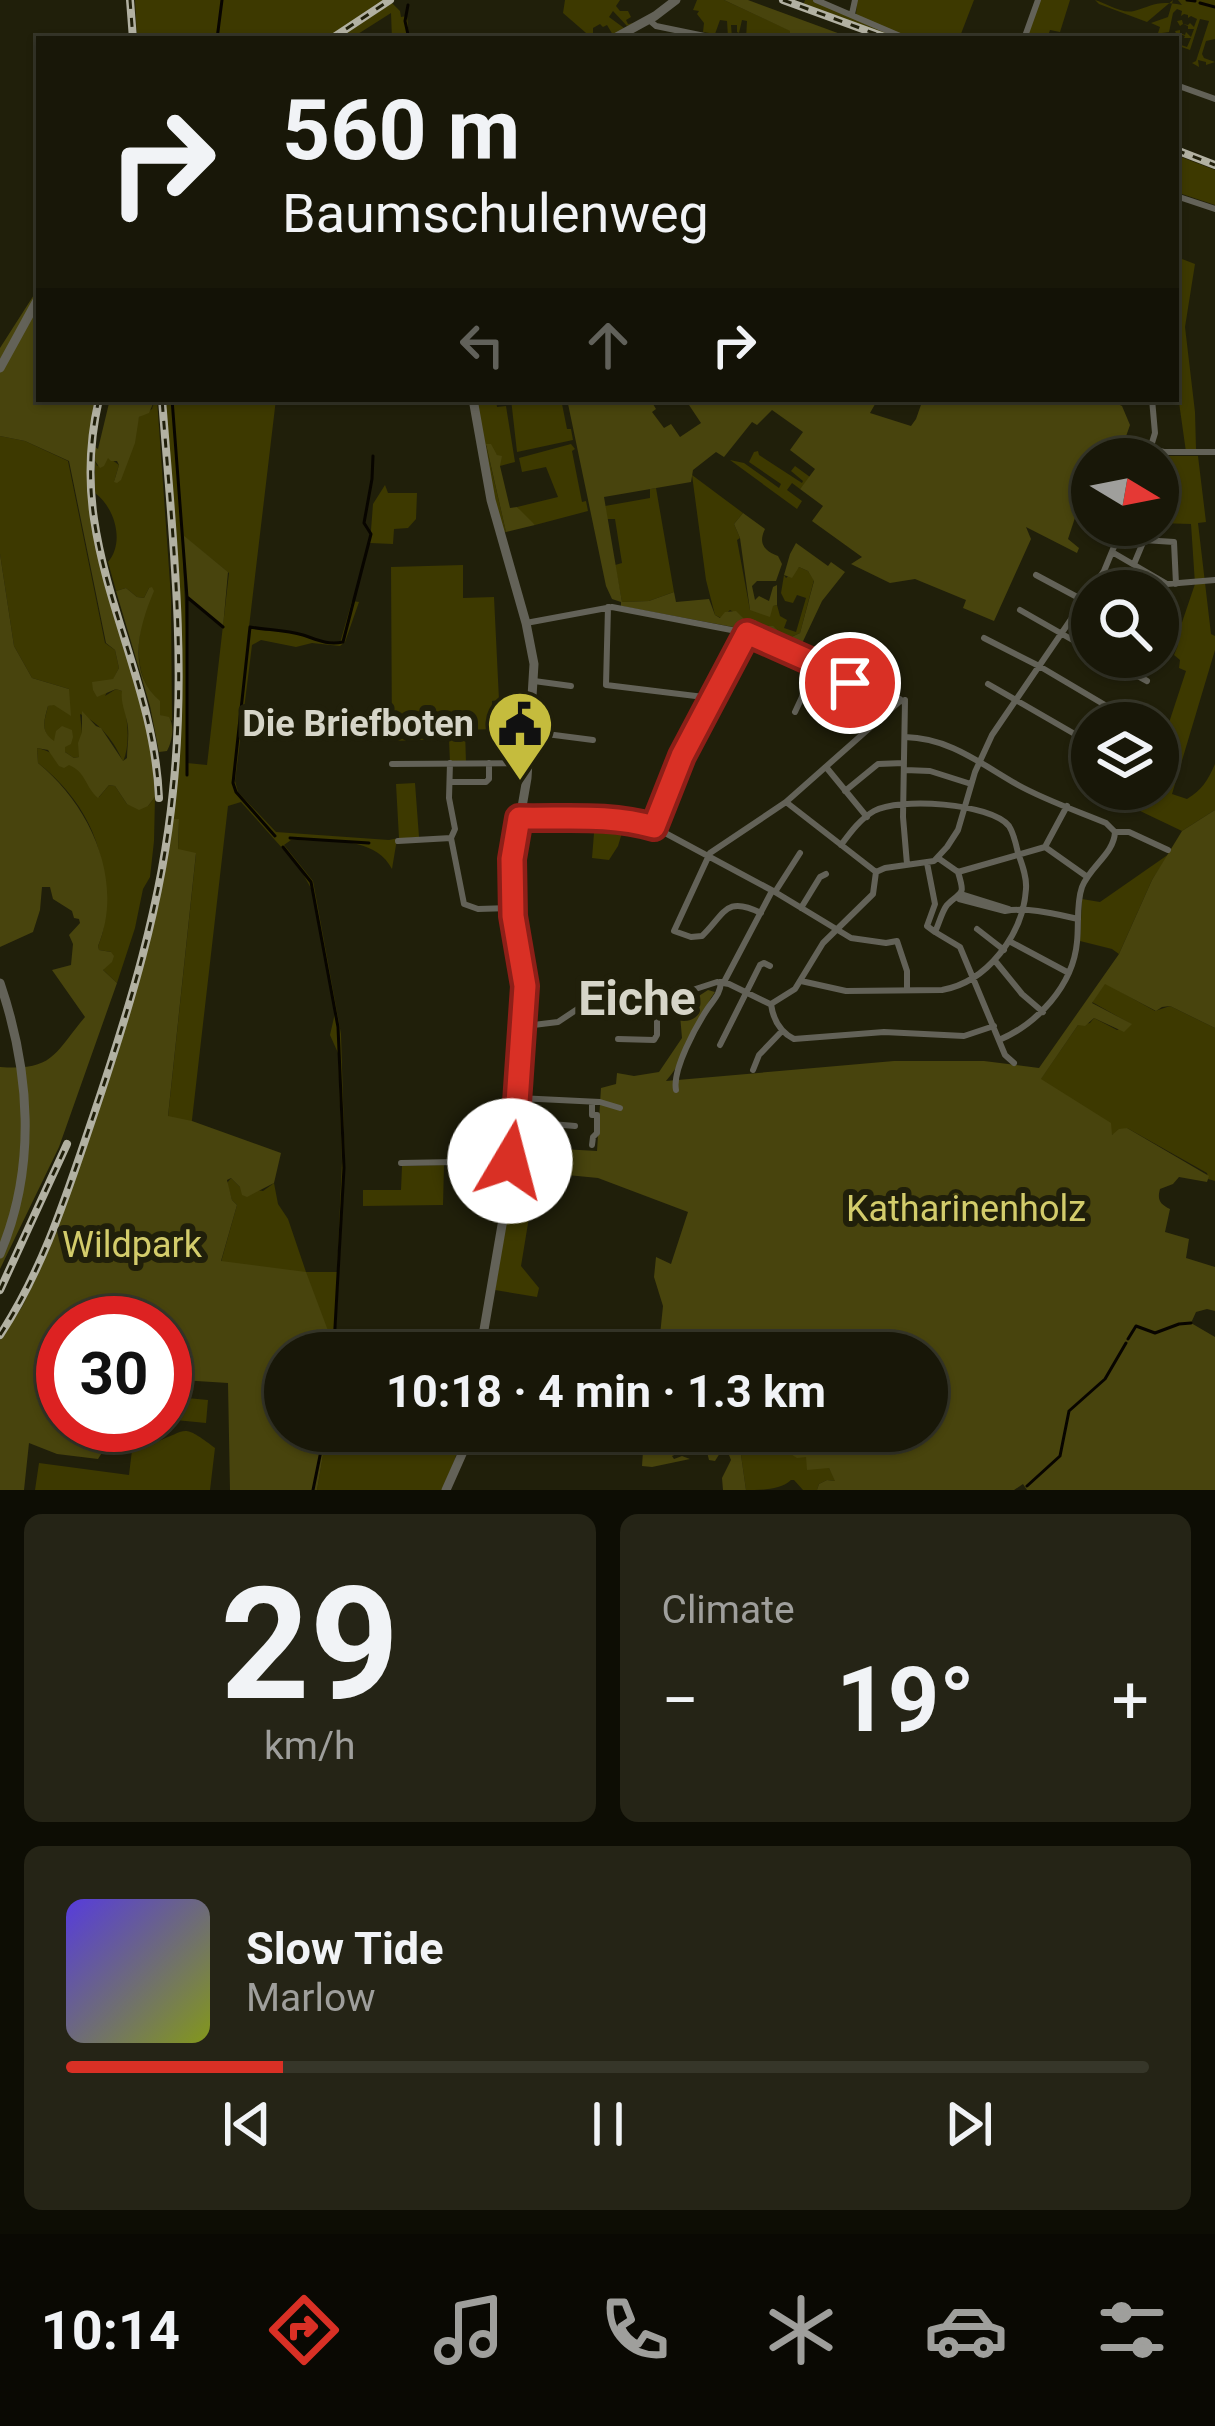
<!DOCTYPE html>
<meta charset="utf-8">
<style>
body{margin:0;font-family:Roboto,sans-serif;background:#252416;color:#f1f3f6;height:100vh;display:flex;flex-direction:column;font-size:45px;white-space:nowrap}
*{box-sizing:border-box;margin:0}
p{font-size:39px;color:#9f9f9c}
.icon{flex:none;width:66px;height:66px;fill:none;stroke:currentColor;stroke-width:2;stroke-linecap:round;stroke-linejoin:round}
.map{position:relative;height:1490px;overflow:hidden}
.drawer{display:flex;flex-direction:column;gap:24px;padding:24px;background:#0d0d04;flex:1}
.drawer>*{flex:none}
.top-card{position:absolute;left:36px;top:36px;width:1143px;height:366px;border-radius:0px;box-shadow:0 3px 9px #0004,0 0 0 3px #363629;background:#181708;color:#f1f3f6;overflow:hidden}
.needle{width:78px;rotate:100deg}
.fabs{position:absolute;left:1071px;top:438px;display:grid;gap:24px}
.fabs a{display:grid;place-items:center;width:108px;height:108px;border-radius:50%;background:#181708;box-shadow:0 3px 9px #0004,0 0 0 3px #363629;font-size:60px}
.speed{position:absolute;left:36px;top:1296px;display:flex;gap:24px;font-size:60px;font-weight:700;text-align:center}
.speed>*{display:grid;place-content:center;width:156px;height:156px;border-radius:50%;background:#181708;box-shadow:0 3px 9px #0004,0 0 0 3px #363629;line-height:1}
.speed .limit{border:18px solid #d22;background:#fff;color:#111}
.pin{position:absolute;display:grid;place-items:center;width:102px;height:102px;color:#fff;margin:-51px;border:6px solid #fff;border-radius:50%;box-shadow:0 3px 12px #0007}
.me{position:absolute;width:132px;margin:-66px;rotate:8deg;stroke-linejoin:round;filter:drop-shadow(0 0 9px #0008)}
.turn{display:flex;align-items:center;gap:42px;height:252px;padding:0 48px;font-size:54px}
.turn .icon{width:156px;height:156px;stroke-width:2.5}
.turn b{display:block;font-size:84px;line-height:102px}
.lanes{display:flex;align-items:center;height:114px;padding:0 48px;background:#0003;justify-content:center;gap:60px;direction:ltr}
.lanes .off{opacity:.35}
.big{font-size:90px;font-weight:700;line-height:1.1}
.drawer .card{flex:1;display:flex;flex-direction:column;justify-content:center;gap:18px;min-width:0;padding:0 42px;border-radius:18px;background:#252416}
.drawer .dial{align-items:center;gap:0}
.dial b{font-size:156px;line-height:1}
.song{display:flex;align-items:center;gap:36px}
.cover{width:144px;height:144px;border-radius:18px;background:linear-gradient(135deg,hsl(250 70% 55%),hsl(70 70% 35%))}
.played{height:12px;border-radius:6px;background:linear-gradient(90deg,#d93025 20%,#363629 20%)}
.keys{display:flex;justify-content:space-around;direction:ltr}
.heat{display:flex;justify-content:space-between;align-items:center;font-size:66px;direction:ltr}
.drawer .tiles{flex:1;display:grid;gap:24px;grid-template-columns:1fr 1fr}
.card:last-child{grid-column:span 2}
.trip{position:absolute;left:264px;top:1332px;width:684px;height:120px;border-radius:60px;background:#181708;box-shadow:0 3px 9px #0004,0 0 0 3px #363629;font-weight:700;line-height:120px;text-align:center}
.tab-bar{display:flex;height:192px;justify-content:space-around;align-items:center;background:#0a0903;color:#9f9f9c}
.tab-bar .icon{width:84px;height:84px}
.tab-bar .active{color:#d93025}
.tab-bar b{font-size:54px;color:#f1f3f6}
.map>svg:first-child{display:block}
.green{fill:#3d3900;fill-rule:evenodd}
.forest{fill:#48440d}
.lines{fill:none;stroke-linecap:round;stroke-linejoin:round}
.stream{stroke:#080500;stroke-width:3}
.minor{stroke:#636258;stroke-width:6}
.tertiary{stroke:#636258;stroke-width:9}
.rail-casing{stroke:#b2b1a2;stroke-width:8}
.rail{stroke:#201f0a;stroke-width:3;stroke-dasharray:9;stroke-linecap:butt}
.route-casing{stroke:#8d1f18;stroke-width:30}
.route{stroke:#d93025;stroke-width:21}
.labels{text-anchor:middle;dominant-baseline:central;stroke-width:12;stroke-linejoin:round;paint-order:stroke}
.poi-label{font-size:36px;font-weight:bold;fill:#d6d5c8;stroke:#201f0a;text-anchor:end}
.park-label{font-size:36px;fill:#d3cc6b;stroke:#201f0a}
.district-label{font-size:48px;font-weight:bold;fill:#d6d5c8;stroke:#201f0a}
</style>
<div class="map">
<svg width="1215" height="1490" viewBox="0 0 1215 1490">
<rect width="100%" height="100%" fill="#201f0a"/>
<path class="green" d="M135 0H385L327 39H137Z
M565 0H620L616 6 620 11H628L631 17 626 20 628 24 634 23 627 26 613 11 609 17 624 28 613 35 607 25 603 27 600 24 593 28V39L563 13Z
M697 0H724L791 31 790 35 746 39 747 21 742 20 739 33 737 32V25H731L732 38 728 37 727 21 720 20 715 34 703 32 704 23 697 14 699 11 693 10Z
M805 0H813L856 15 857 0H974L959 39H895L803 6Z
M1039 0H1070L1060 32 1050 30 1047 39H1024Z
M1095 0C1106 3 1121 14 1134 11 1154 6 1155 0 1182 5L1178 0H1215V39L1206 41 1202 54 1204 58 1215 62 1206 65V62L1198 60 1199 67 1192 63 1196 61 1209 21 1200 19 1190 50 1176 45 1177 40 1178 44 1187 47 1191 38H1184L1185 36 1180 34 1177 36 1175 31 1180 30V33L1185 35 1186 32 1191 37 1194 29H1188V26L1183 24 1180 26 1177 21 1182 20 1183 24 1188 25 1190 23 1194 27 1197 19 1191 16 1188 18V15L1184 14 1181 16 1182 11 1177 9 1173 13 1169 32 1162 33 1156 39 1160 27 1151 23 1168 17 1173 0 1147 22 1099 4Z
M391 2 400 11 401 17 407 16 409 39H392L391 13 350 39H335Z
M1176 155 1215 170V205L1176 192Z
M1182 259 1195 264 1185 327 1195 412 1196 449 1193 452H1186L1176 381V273Z
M155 399H157L171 597 172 721 169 718 159 715V701C138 682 136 654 141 627 143 612 152 603 149 588L144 598 137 597 126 588 116 591 108 562C125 542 115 508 95 493V461L97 466 108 457 119 465 114 482 139 417 152 409Z
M164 399H276L249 627 300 633 318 640 340 643 352 601 359 602 345 642 340 646 312 643 296 647 261 640 252 645 235 781 238 792 276 832 389 840 399 838 396 784 415 783 419 837 397 839 392 869C375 835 324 841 291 840L284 845 313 881 341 1034 345 1166 335 1345 221 1262 237 1205 232 1200 227 1183 231 1178 240 1187 263 1191 274 1183 278 1204 288 1219 306 1272H337L342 1162 338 1053 330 1035 335 1013 312 890 299 867 241 802 228 806 165 1355V1323H146L196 854 178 850 179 820 172 819 179 742 180 635ZM182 535 229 573 207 765 187 763V654Z
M475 399H496L497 407 506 406 515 462 500 466 497 455 486 445 506 532 501 534Z
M511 399H561L567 429H571L573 440 517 452Z
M0 436 25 441 68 461 105 643 115 650 119 668 105 696 116 689 122 691C126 714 132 740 123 762 115 742 100 723 80 714L82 732 80 757 74 758 65 752V747L56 738 54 742C40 731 44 722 48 706L54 704 69 710V689L32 678 14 646 0 554Z
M571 444 575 449 572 451 582 502 586 501 588 511 535 525 525 518 517 507 558 497 546 467 522 472 519 458Z
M758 451 759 455 802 483 803 481 791 471 795 466 810 477 800 489 792 483 787 490 802 501 797 509 730 460 744 463 779 488 781 484 749 462 754 452Z
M1157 454 1168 456H1198L1206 522 1198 523 1211 634 1215 636V650L1172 794 1187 799C1202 790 1208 780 1215 764V810L1182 831 1138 810 1147 789H1158V756L1186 671 1179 668 1180 660 1174 655 1178 645 1175 643 1195 584 1191 524 1158 523V459H1149Z
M692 475 743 513 734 524 740 538 737 540 750 610 777 605 780 616 787 620 784 628 796 632 806 598 797 595 793 603 785 601 781 593 784 575 786 578 799 567 808 571 814 580 800 633 787 639C775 630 768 628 754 624 745 622 738 614 730 610L721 618 715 615 706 580Z
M385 485 388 493H417L416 519 408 528 394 529 393 544 370 543 373 504Z
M656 488 674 592 649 601 622 602 615 565 622 563 615 519H607L605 506 650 498V489Z
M463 565V598L494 597 499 700 492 701 493 729 465 730 466 763H450L449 739 392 741 391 567Z
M37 748C48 750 75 764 82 772 90 781 88 789 99 797L109 785 115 786 127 804 148 806 155 797 154 841 150 877 143 889 135 928 117 983 103 970 111 952 99 950 98 946C104 932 104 925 105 910 108 849 86 801 38 763Z
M604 820 625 823 618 846 609 860 592 858 595 821Z
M1169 854 1152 880 1119 954 1112 949 1080 941 1082 899 1100 902Z
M1105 983 1155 1011 1170 1006 1215 1028V1181L1208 1179 1207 1173 1127 1128 1112 1135 1040 1080 1078 1025 1090 1023 1094 1018 1117 1030 1131 1024 1092 1002Z
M444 1165 443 1205 363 1206V1190H401L402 1166Z
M510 1198 531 1205 521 1266 539 1288 537 1297 495 1290Z
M166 1396 208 1400 206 1423 165 1419Z
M135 1425H157L156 1442C189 1430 181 1423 215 1448L210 1490H35L39 1463 129 1475Z
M327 1431H463L455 1459 442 1490H317Z
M738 1431H779C779 1451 788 1456 806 1457L815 1467 829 1468 836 1481 827 1480 819 1484 817 1490H803L794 1480H791C781 1490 761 1490 746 1490L741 1455 734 1443Z"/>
<path class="forest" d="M724 0H748L854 39H813L790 35V31Z
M39 287V399H96L87 464 91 526 143 708 152 755 155 797 148 806 139 810 127 804 115 786 109 785 98 798C85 787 86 772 69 765L64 768 59 766 48 750 37 748 38 763C90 805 125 881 98 946L99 950 111 952 114 956 112 962 103 970 117 983 59 1147 0 1269V1067C53 1071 54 1054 85 1017L52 970 71 965 73 944 69 935 80 923 79 919 74 918 72 911 53 899 50 887H42L40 910 33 932 0 947V554L14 646 32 678 69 689 71 716 54 705 48 706C44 721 40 731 54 741L56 731 62 726 72 730 73 737 71 744 65 747V752L74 758 79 757 78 743 82 732V711L96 726 101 728 123 761 127 758C127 749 129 738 128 728 127 715 120 703 122 691L116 689 97 697 93 690 92 682 113 679 119 668 115 650 106 643 69 461 25 441 0 436V348Z
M110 399H155L149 413 139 417 135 443 121 480 117 483 114 482 119 465 117 461H111L108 458 104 466 100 468 95 461V447L98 449Z
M567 399H650L656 409 652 412 664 428 671 424 680 437 701 423 689 405 699 399H878L870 413 911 426 916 419 923 399H1108L1122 406 1130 425 1118 459H1092V476L1089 475 1068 539 1079 548 1077 553 1026 527 1031 539 994 621 963 608 966 600 915 579 890 583 851 564 862 557 812 521 823 506 800 489 815 469 790 450 803 432 772 410 757 425 752 422 724 457 716 452 693 470 691 482 604 497 622 602 649 601 674 592 676 602 709 599 715 615 720 618 725 612 736 611 744 619 756 620 758 626H773L787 639 800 633 814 581 808 571 799 567 792 578 784 575 790 554 796 543 828 566 831 562 845 572 822 601 797 654 749 630 621 606V602L612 599 606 586Z
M486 444H491L497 455 502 456 500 466 510 508 517 507 535 525 506 532Z
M743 513 765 529C758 543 764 551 778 556L782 564 776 581H757L752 586 755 600 759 596 769 601 773 587 777 585V605L773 606 770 617 750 610 740 538 734 524Z
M183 535 228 572 223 627 187 597Z
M152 587 154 591C139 626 126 672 160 701V715L169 717C175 726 172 742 167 751L159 752 150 706 116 591 126 588 137 597 144 598 149 588Z
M1215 810V1028L1170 1006 1162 1007 1156 1011 1105 984 1092 1003 1132 1024 1124 1032 1094 1018 1085 1026 1078 1025 1041 1079 1111 1123 1112 1135 1119 1129 1127 1128 1209 1176 1207 1182 1179 1177 1173 1184 1160 1189C1157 1200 1160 1204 1170 1209L1165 1232 1189 1239 1186 1258 1215 1267V1311L1207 1309 1196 1312 1191 1323 1215 1337V1490H1027L1023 1484 1014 1490H817L819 1484 827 1480 835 1481 829 1468 807 1470 806 1457 797 1458 781 1448 779 1431H927V1353H690L689 1344H669L660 1335 663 1306 654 1277 656 1257 671 1264 688 1212 598 1178 557 1174 562 1149 597 1151 601 1088 616 1084 617 1073 634 1076 659 1072 682 1038 680 1015 688 1003 708 990 715 992C696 1019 688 1057 666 1081L894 1061H984L1039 1068 1119 954 1152 880 1182 831Z
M172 819H179L178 849 196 853 168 1116 192 1121 281 1153 274 1183 247 1197 242 1195 240 1187 231 1178 227 1180 232 1200 237 1205 221 1261 306 1272 333 1344 340 1352 285 1353V1431L327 1432 317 1490H230L228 1383 165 1379V1323H63V1425L128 1426 115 1432 98 1459 57 1454 29 1443 24 1490H0V1340L22 1307 46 1256 118 1053 152 932Z
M655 1431H663L665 1437 668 1431H738L734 1443 741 1455 746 1490H723L722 1478 731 1460 727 1450 720 1453 715 1461 709 1460 706 1448 688 1449 672 1456 674 1459 682 1456 690 1459 652 1467 642 1466 644 1436 646 1434 655 1436Z"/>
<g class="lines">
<path class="stream" d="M1187 0 1195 1
M1200 3 1215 7
M408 5 405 21 409 39
M217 39 222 0
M172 399 187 597V775
M187 597 223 627
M275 836 236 792 233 783 250 627C267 630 286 630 303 635 318 640 327 645 343 642L371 534 364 523 372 479 373 456
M290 838 369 843
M283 847 311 882 338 1027 344 1168 334 1345 325 1353
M1128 1339 1136 1326 1155 1333 1179 1324 1191 1323
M1027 1486 1060 1456 1069 1411 1105 1379 1126 1343
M313 1490 325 1431"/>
<path class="minor" d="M816 0 907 39
M852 14 855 0
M649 20 656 26 719 39
M785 39H799
M1024 39 1038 0
M1176 85 1215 99
M1176 196 1215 209
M1151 449 1164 452H1215
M1147 459 1155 433 1152 399
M1112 552 1167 584 1215 580
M1134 564 1144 540 1174 542 1176 584
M1036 575 1092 605
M608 607 606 685 712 698
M1020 610 1092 651
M526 623 612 607 747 633 764 638 850 683 900 699
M984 638 1039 666 1132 721
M1103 657 1147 681
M534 681 571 686
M988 684 1092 744
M905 700 903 817 907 864
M795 712 802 697 810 661
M531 732 593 740
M905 737C950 738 981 764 1018 785 1045 800 1077 811 1106 823L1115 832H1129L1168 850
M450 763 449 798 455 829 451 838 464 904 478 909 512 908
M392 764 527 763
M826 767 867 817
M905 770 930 771 971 784
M450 782H486L489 779V763
M845 791 878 764 904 763
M786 802 876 872
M521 818 583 820 605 817 654 827 775 892 851 938 886 943 897 941 907 971V990
M654 827 682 756 747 633
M398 841 451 838
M1046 845 1067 806
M1045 847 1086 876
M938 858 958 872C966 898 961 890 947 905 942 911 939 924 935 932L960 947 1005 1055 1014 1063
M927 863 935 904 927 926 935 932
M958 872 1045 847
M775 892 800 853
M961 894 1009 909
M959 899 1005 911C1029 907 1055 914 1078 919
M801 908 820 877 826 874
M761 913C725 895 725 914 702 936L691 937 674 931 710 853 786 802 899 702 905 700
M977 929 1004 950
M1009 941 1067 972
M996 962 1022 994 1043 1012
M801 981 846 991 942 990C987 982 1023 935 1026 889 1027 877 1022 864 1018 853 1016 844 1014 834 1009 826 990 803 899 797 874 811 860 819 850 833 841 845
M724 982 772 891
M771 1004 795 989 823 943 873 894 876 872 885 868 934 861 947 847 958 830 975 772 992 735 1104 571 1123 525
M771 1004C773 1019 780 1032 794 1039L884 1032 964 1036 994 1026
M525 1026 558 1022 582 1006 600 999 671 997 717 982 729 984 770 1004
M618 1039 654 1040 657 1035V997
M999 1040C1037 1024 1073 986 1077 942 1079 924 1076 904 1082 887 1090 866 1114 854 1115 832
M720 1045 760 965 764 963 770 966
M753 1070 759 1055 782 1031
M676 1090C672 1070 696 1026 708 1008 715 998 720 994 721 982
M518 1098 600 1102 620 1108
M592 1102V1115H597V1133L593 1137 592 1145
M516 1121 575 1126
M401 1163 513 1161"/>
<path class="tertiary" d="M613 39 655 16 676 0
M0 368 39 297
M473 399 491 500 526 623 534 664 527 778 513 859V917L524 974 525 1026 513 1161 480 1353
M0 983C30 1071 37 1167 0 1254
M446 1490 462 1454 467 1431"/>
<defs>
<path id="rail" d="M130 0 133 39
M783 0 890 39
M331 39 390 0
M1176 150 1215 165
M99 399C90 438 88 479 94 519 108 614 155 700 159 798
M0 1290 67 1144
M0 1335C44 1268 67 1193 93 1117 129 1010 162 904 173 791 187 660 172 529 162 399"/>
</defs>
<use href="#rail" class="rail-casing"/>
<use href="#rail" class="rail"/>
</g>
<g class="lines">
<defs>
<path id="route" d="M510 1161H513L525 986 513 916 512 859 519 818C565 819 609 814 654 827L682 756 747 633 810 661 850 683"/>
</defs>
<use href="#route" class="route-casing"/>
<use href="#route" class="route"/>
</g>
<defs>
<symbol id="civic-pin" viewBox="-11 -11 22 30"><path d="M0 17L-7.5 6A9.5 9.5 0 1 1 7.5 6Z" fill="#c5bc3d" stroke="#201f0a"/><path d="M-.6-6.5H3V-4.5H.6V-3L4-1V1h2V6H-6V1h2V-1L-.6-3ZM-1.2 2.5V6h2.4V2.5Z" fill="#111"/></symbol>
</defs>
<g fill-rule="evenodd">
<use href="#civic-pin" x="482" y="686" width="76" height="104"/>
</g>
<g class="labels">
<g class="poi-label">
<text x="474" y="724">Die Briefboten</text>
</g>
<g class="park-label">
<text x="966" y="1209">Katharinenholz</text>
<text x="132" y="1245">Wildpark</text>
</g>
<g class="district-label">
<text x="637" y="998">Eiche</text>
</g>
</g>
</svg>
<div class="fabs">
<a><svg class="needle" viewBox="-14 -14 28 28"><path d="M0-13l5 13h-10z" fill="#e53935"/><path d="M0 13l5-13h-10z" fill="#9f9f9c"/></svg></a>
<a><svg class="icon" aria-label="search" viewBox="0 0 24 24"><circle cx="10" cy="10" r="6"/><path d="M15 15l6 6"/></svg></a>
<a><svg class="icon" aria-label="layers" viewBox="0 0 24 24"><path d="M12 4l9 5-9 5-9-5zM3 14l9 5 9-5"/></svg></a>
</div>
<div class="speed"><div class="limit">30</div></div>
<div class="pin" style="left:850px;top:683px;background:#d93025"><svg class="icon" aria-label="arrive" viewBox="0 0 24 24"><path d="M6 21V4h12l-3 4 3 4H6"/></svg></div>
<svg class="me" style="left:510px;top:1161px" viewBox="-20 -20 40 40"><circle r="19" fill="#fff"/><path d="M0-13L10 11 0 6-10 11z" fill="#d93025"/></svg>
<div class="trip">10:18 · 4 min · 1.3 km</div>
<div class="top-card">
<div class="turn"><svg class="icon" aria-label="right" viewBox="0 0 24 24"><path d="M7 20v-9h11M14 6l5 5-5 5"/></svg><div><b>560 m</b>Baumschulenweg</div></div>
<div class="lanes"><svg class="icon off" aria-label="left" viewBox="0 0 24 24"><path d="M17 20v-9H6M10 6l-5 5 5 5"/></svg><svg class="icon off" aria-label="ahead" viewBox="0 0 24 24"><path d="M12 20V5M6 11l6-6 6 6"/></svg><svg class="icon" aria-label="right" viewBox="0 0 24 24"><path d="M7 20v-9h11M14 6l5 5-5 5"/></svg></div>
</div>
</div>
<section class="drawer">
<div class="tiles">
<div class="card dial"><b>29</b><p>km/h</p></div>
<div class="card"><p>Climate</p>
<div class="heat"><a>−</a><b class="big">19°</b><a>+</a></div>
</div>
<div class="card">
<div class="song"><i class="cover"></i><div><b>Slow Tide</b><p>Marlow</p></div></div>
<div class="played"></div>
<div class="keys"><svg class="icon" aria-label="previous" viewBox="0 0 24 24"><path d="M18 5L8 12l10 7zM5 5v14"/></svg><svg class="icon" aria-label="pause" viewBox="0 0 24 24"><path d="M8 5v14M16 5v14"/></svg><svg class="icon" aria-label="next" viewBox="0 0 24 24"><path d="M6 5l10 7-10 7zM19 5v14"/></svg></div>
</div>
</div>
</section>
<nav class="tab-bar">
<b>10:14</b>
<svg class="icon active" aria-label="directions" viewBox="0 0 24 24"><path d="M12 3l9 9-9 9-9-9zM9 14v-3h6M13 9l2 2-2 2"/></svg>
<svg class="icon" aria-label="music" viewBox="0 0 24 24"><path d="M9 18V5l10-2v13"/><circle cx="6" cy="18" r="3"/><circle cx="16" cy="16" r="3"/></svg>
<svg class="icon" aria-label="phone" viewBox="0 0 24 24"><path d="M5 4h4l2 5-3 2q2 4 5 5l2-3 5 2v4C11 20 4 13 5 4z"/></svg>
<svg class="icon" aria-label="climate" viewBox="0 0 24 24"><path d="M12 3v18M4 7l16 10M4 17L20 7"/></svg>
<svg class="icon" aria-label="car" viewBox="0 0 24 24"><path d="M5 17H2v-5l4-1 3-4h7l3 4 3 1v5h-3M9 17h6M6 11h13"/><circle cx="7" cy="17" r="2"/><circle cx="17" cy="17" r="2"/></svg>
<svg class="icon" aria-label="filters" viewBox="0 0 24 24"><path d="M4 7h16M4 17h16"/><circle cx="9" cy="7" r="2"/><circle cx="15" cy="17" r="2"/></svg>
</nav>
